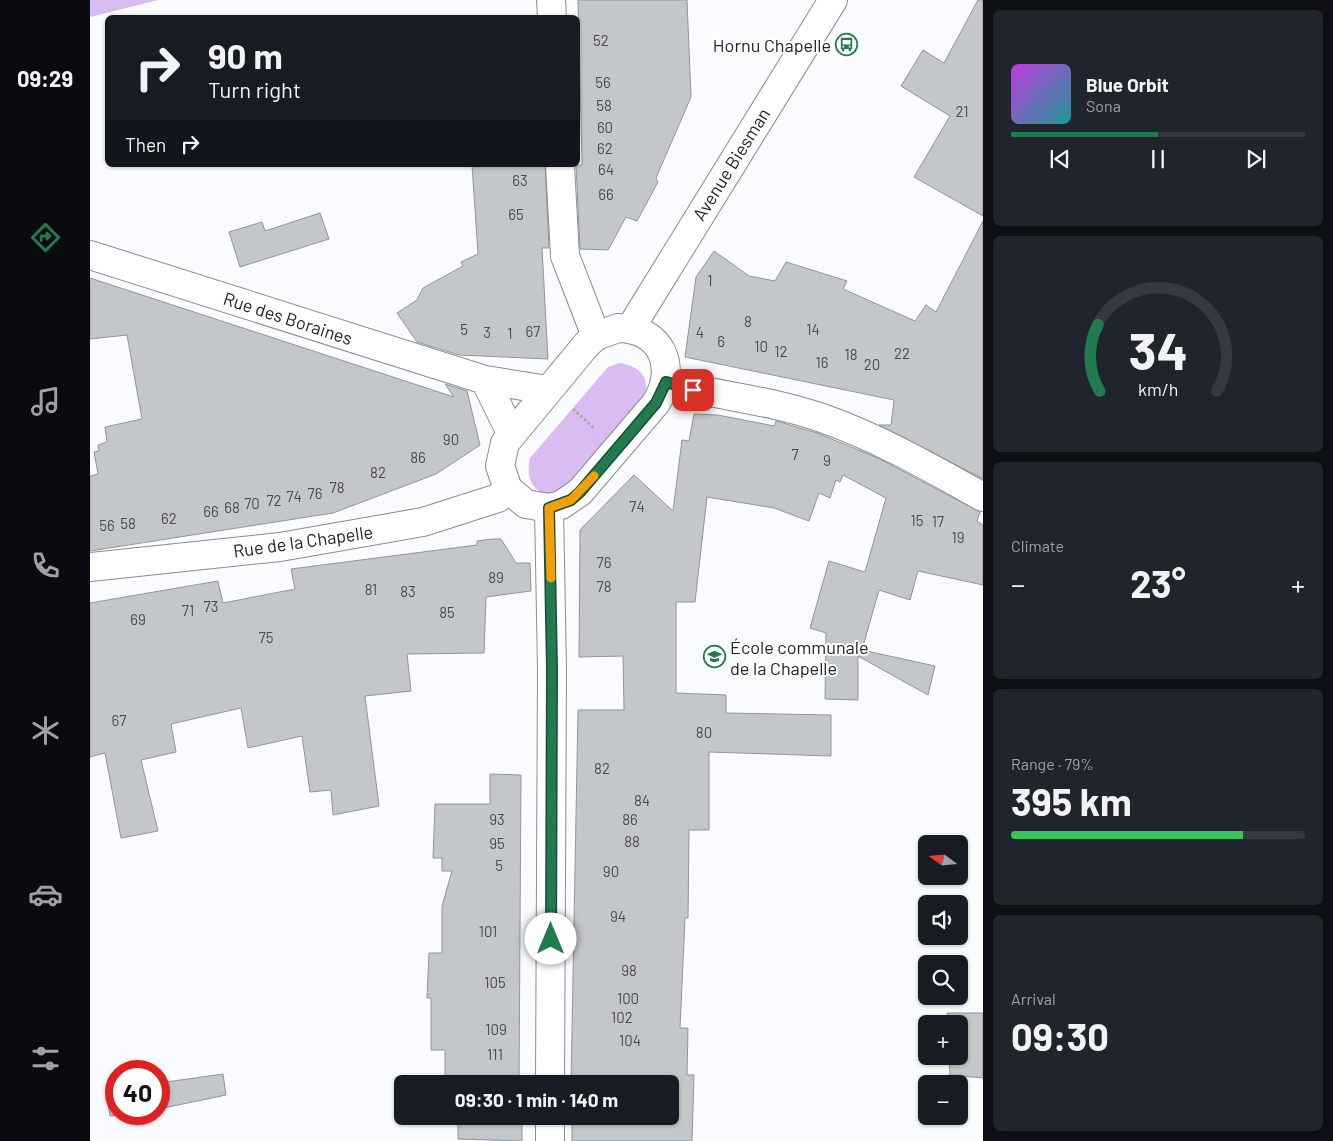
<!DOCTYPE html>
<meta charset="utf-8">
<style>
body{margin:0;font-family:Barlow,sans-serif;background:#20242c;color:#f1f3f6;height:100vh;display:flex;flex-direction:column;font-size:19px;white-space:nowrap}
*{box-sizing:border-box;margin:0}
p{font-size:16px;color:#9ea1a6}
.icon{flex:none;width:28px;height:28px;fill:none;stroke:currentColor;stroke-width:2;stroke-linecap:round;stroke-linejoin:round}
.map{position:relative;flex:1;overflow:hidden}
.details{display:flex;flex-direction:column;gap:10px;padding:10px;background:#0d0f14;width:350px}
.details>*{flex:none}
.banner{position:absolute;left:15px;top:15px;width:475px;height:152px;border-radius:8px;box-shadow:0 1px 4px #0004;background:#171b24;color:#f1f3f6;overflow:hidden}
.needle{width:32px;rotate:286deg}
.controls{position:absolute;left:828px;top:835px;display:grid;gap:10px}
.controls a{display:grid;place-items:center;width:50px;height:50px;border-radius:8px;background:#171b24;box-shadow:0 1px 4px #0004;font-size:25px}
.speed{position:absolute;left:15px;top:1060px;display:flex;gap:10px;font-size:25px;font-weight:700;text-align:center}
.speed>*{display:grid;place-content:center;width:65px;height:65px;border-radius:50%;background:#171b24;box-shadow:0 1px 4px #0004;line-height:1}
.speed .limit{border:8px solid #d22;background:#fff;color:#111}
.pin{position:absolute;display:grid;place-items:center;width:42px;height:42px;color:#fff;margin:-21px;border-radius:10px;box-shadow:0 2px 8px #0006}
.me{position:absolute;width:55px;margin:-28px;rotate:0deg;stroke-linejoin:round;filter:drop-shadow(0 0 4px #0008)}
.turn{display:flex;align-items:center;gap:18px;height:105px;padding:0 20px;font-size:22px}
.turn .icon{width:65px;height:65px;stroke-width:2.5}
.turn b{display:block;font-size:35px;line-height:42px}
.then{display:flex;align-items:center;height:48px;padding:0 20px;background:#0003;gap:10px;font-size:19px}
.big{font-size:38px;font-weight:700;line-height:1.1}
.details .tile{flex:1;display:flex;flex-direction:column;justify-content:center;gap:8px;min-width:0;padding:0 18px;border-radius:8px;background:#20242c}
.details .dial{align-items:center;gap:0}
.dial svg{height:130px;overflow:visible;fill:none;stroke:#363941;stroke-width:7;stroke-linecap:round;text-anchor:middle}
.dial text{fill:#f1f3f6;stroke:none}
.song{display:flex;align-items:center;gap:15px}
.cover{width:60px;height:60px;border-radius:8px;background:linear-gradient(135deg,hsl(290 70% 55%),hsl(180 70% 35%))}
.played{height:5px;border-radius:2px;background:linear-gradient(90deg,#227b4f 50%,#363941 50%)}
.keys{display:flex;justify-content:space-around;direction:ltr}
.heat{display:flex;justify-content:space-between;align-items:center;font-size:28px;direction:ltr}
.charge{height:8px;border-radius:4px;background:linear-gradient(90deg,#34c759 79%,#363941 0)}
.trip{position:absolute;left:304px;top:1075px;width:285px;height:50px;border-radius:8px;background:#171b24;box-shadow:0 1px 4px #0004;font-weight:700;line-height:50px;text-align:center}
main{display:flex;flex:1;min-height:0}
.menu{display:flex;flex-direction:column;width:90px;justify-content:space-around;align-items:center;background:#090b0e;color:#9ea1a6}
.menu .icon{width:35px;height:35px}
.menu .selected{color:#227b4f}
.menu b{font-size:22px;color:#f1f3f6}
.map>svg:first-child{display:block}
.green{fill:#d9bcf1}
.building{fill:#c4c7c9;stroke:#929598}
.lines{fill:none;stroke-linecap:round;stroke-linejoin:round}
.minor-casing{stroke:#8b8d90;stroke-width:30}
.tertiary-casing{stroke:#8b8d90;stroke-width:30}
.path{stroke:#a4a6a8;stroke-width:3;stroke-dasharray:2.5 2.5;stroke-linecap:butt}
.minor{stroke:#fff;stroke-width:28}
.tertiary{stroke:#fff;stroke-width:28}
.route-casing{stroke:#165033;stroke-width:12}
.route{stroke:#227b4f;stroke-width:9}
.slow{stroke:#f59e0b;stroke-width:9}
.labels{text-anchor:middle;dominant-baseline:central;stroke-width:4;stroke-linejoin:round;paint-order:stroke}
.number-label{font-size:15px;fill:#4a4c4d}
.poi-label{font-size:18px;fill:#222324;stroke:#fff;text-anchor:end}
.street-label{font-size:18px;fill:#222324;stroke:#fff}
</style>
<main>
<nav class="menu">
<b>09:29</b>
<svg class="icon selected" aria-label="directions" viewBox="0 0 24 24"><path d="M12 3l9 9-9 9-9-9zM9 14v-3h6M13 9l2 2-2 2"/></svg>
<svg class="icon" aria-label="music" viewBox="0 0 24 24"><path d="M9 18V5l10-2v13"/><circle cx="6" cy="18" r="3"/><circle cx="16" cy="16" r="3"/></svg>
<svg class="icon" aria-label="phone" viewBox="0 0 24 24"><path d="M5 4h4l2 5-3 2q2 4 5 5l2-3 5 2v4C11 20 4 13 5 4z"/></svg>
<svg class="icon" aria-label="climate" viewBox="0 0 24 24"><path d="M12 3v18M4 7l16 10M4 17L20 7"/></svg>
<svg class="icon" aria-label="car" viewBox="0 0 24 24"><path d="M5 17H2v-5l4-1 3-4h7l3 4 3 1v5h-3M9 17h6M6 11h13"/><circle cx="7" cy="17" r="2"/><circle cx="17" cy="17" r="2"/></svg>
<svg class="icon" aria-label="filters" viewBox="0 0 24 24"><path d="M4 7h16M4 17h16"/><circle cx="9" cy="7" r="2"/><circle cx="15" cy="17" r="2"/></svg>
</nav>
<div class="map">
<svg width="893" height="1141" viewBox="0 0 893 1141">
<rect width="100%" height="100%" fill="#f9fbfe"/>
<path class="green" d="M0 0H68L0 17Z
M530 363C553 368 559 377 555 400L477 490C450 501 434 486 440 458L518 367Z"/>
<path class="building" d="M488 0H597L601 97 566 178 568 182 547 221 536 217 518 250 490 249 486 165H492V159Z
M888 0H893V216L824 177 860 116 811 86 833 50 854 63Z
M382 165H455L459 248H452L458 359 369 355 327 342 307 313 327 300 333 288 373 266 371 262 388 254Z
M230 213 239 239 150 267 139 232 172 222 175 231Z
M893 221V479L789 425H801L804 400 595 357 606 277 624 251 659 276 685 281 696 262 757 281 753 289 825 321 836 305 846 312Z
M0 278 364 397 355 384 377 391 390 445 346 474 243 513 0 551V476L8 474 4 452 9 451 8 445 17 442 15 427 52 419 37 335 0 339Z
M604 414 628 415 684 426 686 421 727 433 788 458 890 512 887 521 893 525V585L828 571 820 600 789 590 772 650 845 666 838 695 768 656V700L735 699 736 633 720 628 739 561 775 572 796 498 753 475 750 482 746 480 740 498 729 493 719 521 684 508 617 497 605 602H586V693L636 695V713L741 715V756L619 752V830H599L598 918H595L590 1028H598L597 1075H604L602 1141H482V1116H580V1084H481L488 710H534L533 656 489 657 490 530 544 475 583 511 592 440 599 441Z
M403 539H411L426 563H440L441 591 396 597 394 653 317 654 321 691 275 696 289 806 243 815 241 790 220 792 212 736 158 748 151 708 81 724 86 752 51 760 68 831 31 838 15 753 0 757V603L128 581 133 603 205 589 201 569 387 545V541Z
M400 774 431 775 429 1084H355V1050H341V998H337L339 953H352V906L362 871H352V858H343L345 804H400Z
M857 1013H893V1078L860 1075 859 1056H869V1024H858Z
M133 1074 136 1095 69 1109V1083Z
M26 1089V1114H43L20 1116 16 1091Z
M355 1116H432V1141L368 1139V1119L355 1118Z"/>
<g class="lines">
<defs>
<path id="minor" d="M461 0 462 18
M470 165 475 256 506 336
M0 255 395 380 458 390
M395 380 421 433
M576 382C627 396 681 400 732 418 789 438 841 468 893 497"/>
<path id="tertiary" d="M528 328C572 329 588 367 566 403L490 492 471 505 459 508 436 504 418 489 410 466 415 443 497 344 506 336Z
M540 329 743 0
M459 508 462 669 460 1084
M0 567 190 547 333 522 408 498 418 489
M460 1116V1141"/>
</defs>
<use href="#minor" class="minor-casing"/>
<use href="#tertiary" class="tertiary-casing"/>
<path class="path" d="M483 409 504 428"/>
<use href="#minor" class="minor"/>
<use href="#tertiary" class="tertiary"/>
</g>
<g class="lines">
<defs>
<path id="route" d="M461 939 462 669 459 508 481 500 490 492 566 403 576 382 603 390"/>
</defs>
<use href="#route" class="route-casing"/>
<use href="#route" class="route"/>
<path class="slow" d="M461 578 459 508 481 500 504 476"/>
</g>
<defs>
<symbol id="bus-ring" viewBox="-11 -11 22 22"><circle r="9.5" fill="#fff" stroke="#227b4f" stroke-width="1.5"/><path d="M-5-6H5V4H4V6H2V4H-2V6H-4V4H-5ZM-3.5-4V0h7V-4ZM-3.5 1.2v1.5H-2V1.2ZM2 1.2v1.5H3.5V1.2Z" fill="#227b4f"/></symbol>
<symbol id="school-ring" viewBox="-11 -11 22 22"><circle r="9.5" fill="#fff" stroke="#227b4f" stroke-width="1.5"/><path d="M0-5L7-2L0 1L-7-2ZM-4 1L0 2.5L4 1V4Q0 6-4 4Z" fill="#227b4f"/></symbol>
</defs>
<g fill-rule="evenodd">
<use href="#bus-ring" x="744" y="32" width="25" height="25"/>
<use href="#school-ring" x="612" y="644" width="25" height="25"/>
</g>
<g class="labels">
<g class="number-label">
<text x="511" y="40">52</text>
<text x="513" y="82">56</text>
<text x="514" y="105">58</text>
<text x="872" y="111">21</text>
<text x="515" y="127">60</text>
<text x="515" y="148">62</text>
<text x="516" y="169">64</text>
<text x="430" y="180">63</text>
<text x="516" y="194">66</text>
<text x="426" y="214">65</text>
<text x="620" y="280">1</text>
<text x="658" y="321">8</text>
<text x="374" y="329">5</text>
<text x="723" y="329">14</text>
<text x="443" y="331">67</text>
<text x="397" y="332">3</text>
<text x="610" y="332">4</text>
<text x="420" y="333">1</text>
<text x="631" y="341">6</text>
<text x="671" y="346">10</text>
<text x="691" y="351">12</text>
<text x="812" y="353">22</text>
<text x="761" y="354">18</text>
<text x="732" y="362">16</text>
<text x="782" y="364">20</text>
<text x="361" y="439">90</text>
<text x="705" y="454">7</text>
<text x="328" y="457">86</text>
<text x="737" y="460">9</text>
<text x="288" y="472">82</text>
<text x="247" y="487">78</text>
<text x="225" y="493">76</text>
<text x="204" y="496">74</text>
<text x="184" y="500">72</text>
<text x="162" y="503">70</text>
<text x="547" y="506">74</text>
<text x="142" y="507">68</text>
<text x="121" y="511">66</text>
<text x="79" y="518">62</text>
<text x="827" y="520">15</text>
<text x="848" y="521">17</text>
<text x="38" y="523">58</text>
<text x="17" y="525">56</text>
<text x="868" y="537">19</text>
<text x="514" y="562">76</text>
<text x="406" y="577">89</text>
<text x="514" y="586">78</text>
<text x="281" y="589">81</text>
<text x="318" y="591">83</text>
<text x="121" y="606">73</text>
<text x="98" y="610">71</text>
<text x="357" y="612">85</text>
<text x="48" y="619">69</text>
<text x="176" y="637">75</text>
<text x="29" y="720">67</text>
<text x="614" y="732">80</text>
<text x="512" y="768">82</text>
<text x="552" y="800">84</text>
<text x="407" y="819">93</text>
<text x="540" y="819">86</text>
<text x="542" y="841">88</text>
<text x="407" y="843">95</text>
<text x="409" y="865">5</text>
<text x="521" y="871">90</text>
<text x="528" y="916">94</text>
<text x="398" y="931">101</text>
<text x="539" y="970">98</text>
<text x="405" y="982">105</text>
<text x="538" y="998">100</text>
<text x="532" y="1017">102</text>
<text x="406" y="1029">109</text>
<text x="540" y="1040">104</text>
<text x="405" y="1054">111</text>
</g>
<g class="poi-label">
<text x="741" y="45">Hornu Chapelle</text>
<text x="640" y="647" text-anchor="start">École communale<tspan x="640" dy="21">de la Chapelle</tspan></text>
</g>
<g class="street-label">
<text transform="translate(641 164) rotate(-58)">Avenue Biesman</text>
<text transform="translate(198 318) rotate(18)">Rue des Boraines</text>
<text transform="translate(213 541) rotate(-8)">Rue de la Chapelle</text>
</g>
</g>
</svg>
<div class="controls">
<a><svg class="needle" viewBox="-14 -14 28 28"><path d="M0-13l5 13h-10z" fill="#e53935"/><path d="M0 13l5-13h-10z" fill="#9ea1a6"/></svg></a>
<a><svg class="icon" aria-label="sound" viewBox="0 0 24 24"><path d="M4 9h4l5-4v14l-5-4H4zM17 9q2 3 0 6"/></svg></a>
<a><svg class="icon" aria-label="search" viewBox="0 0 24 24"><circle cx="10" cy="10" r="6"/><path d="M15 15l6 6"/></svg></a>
<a>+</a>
<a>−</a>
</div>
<div class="speed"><div class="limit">40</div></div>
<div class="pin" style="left:603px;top:390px;background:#d93025"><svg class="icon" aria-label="arrive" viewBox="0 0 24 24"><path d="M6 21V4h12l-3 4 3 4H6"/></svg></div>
<svg class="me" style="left:461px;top:939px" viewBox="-20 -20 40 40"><circle r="19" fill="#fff"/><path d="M0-13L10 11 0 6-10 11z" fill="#227b4f"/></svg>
<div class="trip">09:30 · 1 min · 140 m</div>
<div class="banner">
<div class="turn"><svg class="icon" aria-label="right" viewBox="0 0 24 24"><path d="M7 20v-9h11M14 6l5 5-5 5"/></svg><div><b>90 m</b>Turn right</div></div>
<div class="then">Then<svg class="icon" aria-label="right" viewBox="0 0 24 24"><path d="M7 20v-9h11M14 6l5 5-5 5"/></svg></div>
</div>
</div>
<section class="details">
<div class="tile">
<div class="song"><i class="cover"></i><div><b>Blue Orbit</b><p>Sona</p></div></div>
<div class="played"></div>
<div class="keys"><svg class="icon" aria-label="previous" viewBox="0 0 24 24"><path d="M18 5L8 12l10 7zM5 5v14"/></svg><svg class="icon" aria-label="pause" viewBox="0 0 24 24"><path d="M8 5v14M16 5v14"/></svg><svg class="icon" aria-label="next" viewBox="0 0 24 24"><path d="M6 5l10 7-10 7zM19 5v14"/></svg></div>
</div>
<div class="tile dial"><svg viewBox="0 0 100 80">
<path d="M14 69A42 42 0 1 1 86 69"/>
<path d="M14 69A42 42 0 0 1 13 28" stroke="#227b4f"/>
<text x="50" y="56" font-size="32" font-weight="700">34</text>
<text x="50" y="72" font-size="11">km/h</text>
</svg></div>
<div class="tile"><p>Climate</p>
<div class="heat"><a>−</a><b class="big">23°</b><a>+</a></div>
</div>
<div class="tile"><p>Range · 79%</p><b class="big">395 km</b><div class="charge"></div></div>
<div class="tile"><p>Arrival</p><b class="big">09:30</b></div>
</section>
</main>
